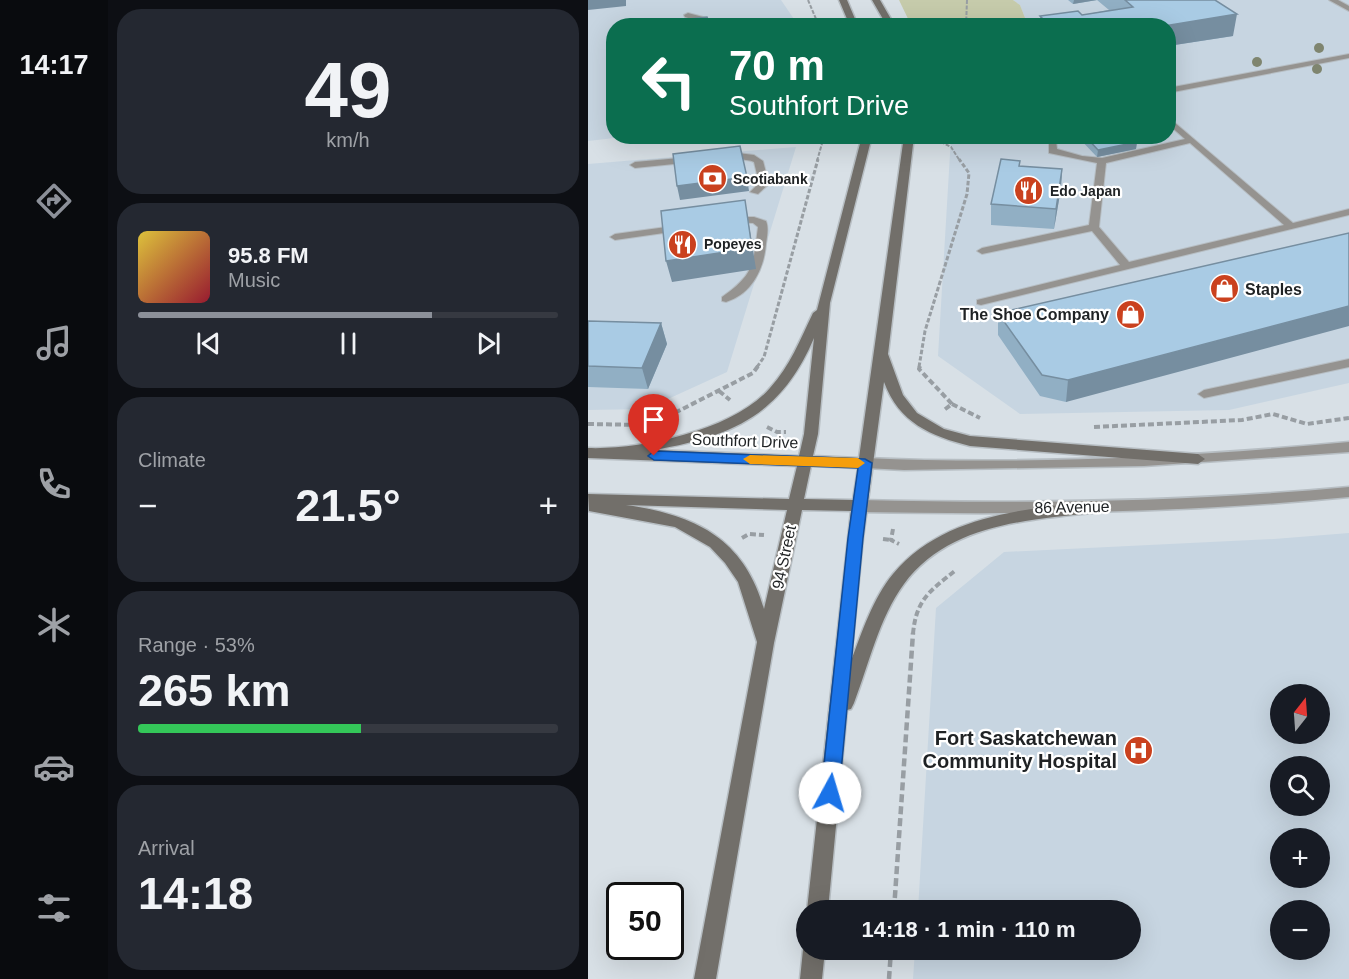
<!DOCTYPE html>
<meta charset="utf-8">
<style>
body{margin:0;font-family:Helvetica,sans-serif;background:#242831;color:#f1f3f6;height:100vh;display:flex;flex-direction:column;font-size:22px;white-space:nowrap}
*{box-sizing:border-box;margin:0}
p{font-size:20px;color:#9ea1a6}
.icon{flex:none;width:33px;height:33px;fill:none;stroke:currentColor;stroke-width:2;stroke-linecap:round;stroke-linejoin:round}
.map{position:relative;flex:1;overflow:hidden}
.side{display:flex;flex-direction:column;gap:9px;padding:9px;background:#0d0f14;width:480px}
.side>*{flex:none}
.hud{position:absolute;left:18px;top:18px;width:570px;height:126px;border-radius:24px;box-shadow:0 6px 24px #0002;background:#0b6e4f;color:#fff;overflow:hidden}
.needle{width:39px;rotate:17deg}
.controls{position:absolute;left:682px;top:684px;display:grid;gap:12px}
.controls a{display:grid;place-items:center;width:60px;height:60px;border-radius:50%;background:#171b24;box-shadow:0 6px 24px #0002;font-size:30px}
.speed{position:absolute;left:18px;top:882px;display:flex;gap:12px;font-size:30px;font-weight:700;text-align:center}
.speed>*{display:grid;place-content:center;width:78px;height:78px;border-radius:50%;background:#171b24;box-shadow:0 6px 24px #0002;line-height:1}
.speed .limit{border:3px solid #111;border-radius:9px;background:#fff;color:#111}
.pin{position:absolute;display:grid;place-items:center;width:51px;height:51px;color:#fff;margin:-62px -26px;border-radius:50% 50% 50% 0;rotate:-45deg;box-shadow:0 0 6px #0007}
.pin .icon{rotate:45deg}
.me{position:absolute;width:66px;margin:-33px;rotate:6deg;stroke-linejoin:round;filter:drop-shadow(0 0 4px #0008)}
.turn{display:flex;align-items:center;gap:21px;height:126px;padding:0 24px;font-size:27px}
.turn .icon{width:78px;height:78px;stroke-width:2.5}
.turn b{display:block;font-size:42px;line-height:51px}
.big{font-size:45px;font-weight:700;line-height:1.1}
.side .card{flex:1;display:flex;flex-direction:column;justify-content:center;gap:9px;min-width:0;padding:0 21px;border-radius:24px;background:#242831}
.side .dial{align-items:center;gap:0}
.dial b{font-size:78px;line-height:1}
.song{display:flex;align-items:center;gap:18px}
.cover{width:72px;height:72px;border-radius:9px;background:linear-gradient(135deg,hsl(50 70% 55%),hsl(350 70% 35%))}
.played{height:6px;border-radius:3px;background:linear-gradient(90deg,#8c9099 70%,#363941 70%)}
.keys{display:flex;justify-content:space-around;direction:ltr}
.heat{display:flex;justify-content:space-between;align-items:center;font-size:33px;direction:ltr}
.charge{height:9px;border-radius:4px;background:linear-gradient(90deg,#34c759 53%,#363941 0)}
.trip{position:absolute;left:208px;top:900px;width:345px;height:60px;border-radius:30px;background:#171b24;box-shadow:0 6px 24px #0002;font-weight:700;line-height:60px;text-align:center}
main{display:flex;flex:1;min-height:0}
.tabs{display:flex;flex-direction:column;width:108px;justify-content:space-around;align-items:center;background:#090b0e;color:#9ea1a6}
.tabs .icon{width:42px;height:42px}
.tabs .on{color:#8c9099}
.tabs b{font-size:27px;color:#f1f3f6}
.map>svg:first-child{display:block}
.built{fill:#c7d5e1;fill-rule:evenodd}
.green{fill:#c6cbab}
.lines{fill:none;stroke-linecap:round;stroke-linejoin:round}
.service-casing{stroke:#b7bec3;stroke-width:2}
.tertiary-casing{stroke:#b7bec3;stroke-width:3}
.secondary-casing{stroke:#b7bec3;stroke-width:3}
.path-far3{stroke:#989ea3;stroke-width:2;stroke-dasharray:4 1.5;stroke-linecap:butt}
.path-far2{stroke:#989ea3;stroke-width:3;stroke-dasharray:4.5 2;stroke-linecap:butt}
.path-far1{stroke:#989ea3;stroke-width:4;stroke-dasharray:6 3;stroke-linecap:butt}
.path{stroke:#989ea3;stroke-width:4.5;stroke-dasharray:8 4;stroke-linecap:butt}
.service{fill:#959390;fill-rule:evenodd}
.tertiary{fill:#959390;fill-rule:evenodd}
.secondary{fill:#726f6a;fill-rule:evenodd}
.tree{fill:#7f856f}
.wall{fill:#91afc4}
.shaded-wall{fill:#768ea0}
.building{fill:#a9cbe4;stroke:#768ea0;stroke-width:1.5}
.route{fill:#1a73e8;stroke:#114b97;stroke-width:1.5}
.slow{fill:#f59e0b}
.labels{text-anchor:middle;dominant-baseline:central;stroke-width:4.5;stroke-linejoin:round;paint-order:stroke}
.far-poi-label{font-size:14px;font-weight:bold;fill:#1f2224;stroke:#fff;text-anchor:start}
.poi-label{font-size:16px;font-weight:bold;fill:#1f2224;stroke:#fff;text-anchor:start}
.street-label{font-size:16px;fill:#1f2224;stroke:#fff}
.near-poi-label{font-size:20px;font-weight:bold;fill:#1f2224;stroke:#fff;text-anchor:end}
</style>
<main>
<nav class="tabs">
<b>14:17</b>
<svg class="icon on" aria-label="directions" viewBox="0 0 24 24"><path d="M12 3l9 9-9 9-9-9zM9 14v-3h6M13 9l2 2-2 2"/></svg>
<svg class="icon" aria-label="music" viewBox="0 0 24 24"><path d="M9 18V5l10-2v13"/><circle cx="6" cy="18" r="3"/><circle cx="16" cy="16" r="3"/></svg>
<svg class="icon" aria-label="phone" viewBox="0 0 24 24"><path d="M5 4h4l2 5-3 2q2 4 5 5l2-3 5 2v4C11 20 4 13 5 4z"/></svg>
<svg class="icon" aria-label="climate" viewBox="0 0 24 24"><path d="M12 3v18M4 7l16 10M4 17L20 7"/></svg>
<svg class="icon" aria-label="car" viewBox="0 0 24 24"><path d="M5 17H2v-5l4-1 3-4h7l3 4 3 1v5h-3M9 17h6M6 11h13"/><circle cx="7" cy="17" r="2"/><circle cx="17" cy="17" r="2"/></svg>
<svg class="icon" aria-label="filters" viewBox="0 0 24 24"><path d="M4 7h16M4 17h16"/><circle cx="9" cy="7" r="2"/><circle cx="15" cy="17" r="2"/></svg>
</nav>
<section class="side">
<div class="card dial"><b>49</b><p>km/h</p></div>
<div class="card">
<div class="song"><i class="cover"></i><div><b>95.8 FM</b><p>Music</p></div></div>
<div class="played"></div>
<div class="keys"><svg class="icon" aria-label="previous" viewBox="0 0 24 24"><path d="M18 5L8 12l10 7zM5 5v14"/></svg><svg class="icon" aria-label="pause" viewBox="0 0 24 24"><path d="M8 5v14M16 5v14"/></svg><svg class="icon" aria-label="next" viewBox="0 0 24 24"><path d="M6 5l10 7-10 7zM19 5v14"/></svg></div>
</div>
<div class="card"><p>Climate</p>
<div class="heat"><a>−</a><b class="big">21.5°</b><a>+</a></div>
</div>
<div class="card"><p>Range · 53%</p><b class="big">265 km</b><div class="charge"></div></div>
<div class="card"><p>Arrival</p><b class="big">14:18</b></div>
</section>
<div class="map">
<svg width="761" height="979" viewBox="0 0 761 979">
<rect width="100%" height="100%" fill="#d8e0e6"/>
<path class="built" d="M0 0H193L210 25 26 26V136L35 137 0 141Z
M425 0H761V383L641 410 432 414 350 356 363 137 580 136V26L437 25 439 23 432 5Z
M208 147 139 372 58 409 0 410V164Z
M761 533V979H325L327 950H543V910H330L348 608 416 552 686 539ZM693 694H732V734H693ZM693 766H732V806H693ZM693 838H732V878H693ZM693 910H732V950H693Z"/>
<path class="green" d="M311 0H425L432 5 439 23 437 26 323 25Z"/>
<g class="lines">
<defs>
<path id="service" d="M741 0H750L761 6V11Z
M100 13 119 18 126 26H118L113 22 97 17 96 15Z
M761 54V58L580 93V88Z
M580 117 705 223 761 209V215L393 305 389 304V300L532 265 504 231 394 254 389 251 394 248 501 225 509 163 461 153V138L468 140 469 149 494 156 514 158 597 139 580 124ZM602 143 696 225 541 262 511 227 518 163Z
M150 153 166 155 175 161 181 184 170 194 162 192 171 183 166 162C155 157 141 163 132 157L137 154Z
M103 157 106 158V162L47 168 42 165 47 162Z
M144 217H166L178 221C181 228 179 236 178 244 176 269 164 294 138 302L134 301V297C167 274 165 264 170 227L165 223 140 222 139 220Z
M93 225 98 228 97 230 27 240 22 237 27 234Z
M761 359V367L616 398 610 394 616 390Z"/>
<path id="tertiary" d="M761 442V452L556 466 316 470 277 468 270 463 277 458C438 465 601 457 761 442Z
M761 487V497C598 513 436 515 272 512L267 510 264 506 267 502 272 500C435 504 598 502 761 487Z"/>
<path id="secondary" d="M251 0H259L270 26H262Z
M284 0H292L307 26H299Z
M274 136H284L242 303 230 434 225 456 271 458 316 136H326L300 354 315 395 329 413 356 429 382 436 610 454 617 459 610 464 382 446C343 436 311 423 296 382L275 538 263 661C274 632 285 598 305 574 354 515 434 510 504 501L509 503 512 507 509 511 504 513C437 520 359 525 316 584 291 618 281 664 266 703L263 709 259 710 240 910H219L263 511 214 510 186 643 128 979H106L169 642 150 582 137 563 122 547 87 527 1 511 0 494 201 499 209 466 0 458V448C53 450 146 430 182 388 202 366 212 340 225 313L229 310ZM226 338 216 434 211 456 66 450C145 436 193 415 226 338ZM223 466 270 468 265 500 216 499ZM38 505 199 510 176 609C156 538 107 515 38 505Z
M218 942 219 950H237L234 979H212L215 950Z"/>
</defs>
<use href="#service" class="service-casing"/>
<use href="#tertiary" class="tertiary-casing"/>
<use href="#secondary" class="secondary-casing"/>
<path class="path-far3" d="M220 0 231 26
M378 26 379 0
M343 137 363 147 372 161
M229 161 235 140"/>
<path class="path-far2" d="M169 367 176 357 230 159
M331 367 337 331 379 194 381 173 371 159"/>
<path class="path-far1" d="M332 366 331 369 364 404 356 410
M131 391 142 400
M364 404 392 418
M71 421 165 373 170 366
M0 424 55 425
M179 427 189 432H198
M506 427 654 420 685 414 719 424 761 418
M305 529 303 540 311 544
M154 538 161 534 176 535
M295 539 303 540
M325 634C328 599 343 590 368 570"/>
<path class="path" d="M306 910 325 633
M301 979 303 950"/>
<use href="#service" class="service"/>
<use href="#tertiary" class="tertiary"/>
<use href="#secondary" class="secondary"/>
</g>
<g class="tree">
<circle cx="731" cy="48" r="5"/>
<circle cx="669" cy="62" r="5"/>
<circle cx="729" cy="69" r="5"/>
</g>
<path class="wall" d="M480 0H627L645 36 580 46V26H452V16L494 15 521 10 509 0 485 4Z
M489 136H544L549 142 548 149 509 157Z
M432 166 474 169 473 188 466 229 403 225V204Z
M761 233 478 402 452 396 410 335V313Z
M0 321 73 323 79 344 60 389 0 387Z"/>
<path class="shaded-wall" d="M0 0H38V6L0 10Z
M486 0H509L485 4Z
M649 14 645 36 580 46V26H576Z
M549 142 548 149 509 157 510 150Z
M474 169 473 188 466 229 468 209Z
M159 177 161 191 92 200 89 186Z
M157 200 168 269 84 282 78 261Z
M761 306V326L478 402 480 380Z
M73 323 79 344 60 389 54 368Z"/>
<path class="building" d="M537 0H627L649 14 576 26H462L452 16 490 11 494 15 545 7Z
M119 17 122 26H65L64 23Z
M497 136H544L549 142 510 150Z
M152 146 159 177 89 186 85 154Z
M413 159 432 161 431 166 474 169 468 209 403 204Z
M157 200 164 248 78 261 73 211Z
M761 233V306L480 380 454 375 410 313Z
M0 321 73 323 54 368 0 366Z"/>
<path class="route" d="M66 451 277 459 284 463 275 538 251 793 248 799 242 801 236 799 233 793 260 538 270 468 66 460 60 456Z"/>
<path class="slow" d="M162 455 270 458 277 463 270 468 162 464 155 459Z"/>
<defs>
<symbol id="bank-disc" viewBox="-11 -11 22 22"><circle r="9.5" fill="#ca411e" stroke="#fff"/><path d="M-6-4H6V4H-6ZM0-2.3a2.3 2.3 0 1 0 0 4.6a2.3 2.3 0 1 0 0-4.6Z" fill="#fff"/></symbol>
<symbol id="restaurant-disc" viewBox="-11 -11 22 22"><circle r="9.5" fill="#ca411e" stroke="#fff"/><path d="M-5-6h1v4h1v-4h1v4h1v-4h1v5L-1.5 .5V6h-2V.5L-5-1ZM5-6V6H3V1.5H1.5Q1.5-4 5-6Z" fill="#fff"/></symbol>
<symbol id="shop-disc" viewBox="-11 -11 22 22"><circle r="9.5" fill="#ca411e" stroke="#fff"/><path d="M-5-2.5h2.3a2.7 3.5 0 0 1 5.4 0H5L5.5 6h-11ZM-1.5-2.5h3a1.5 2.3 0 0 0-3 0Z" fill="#fff"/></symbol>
<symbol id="hospital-disc" viewBox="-11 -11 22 22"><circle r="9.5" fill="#ca411e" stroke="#fff"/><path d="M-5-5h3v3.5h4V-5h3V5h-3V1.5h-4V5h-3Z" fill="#fff"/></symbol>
</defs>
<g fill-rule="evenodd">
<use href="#bank-disc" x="108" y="162" width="33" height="33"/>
<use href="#restaurant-disc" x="424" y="174" width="33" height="33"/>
<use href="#restaurant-disc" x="78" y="228" width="33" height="33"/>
<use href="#shop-disc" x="620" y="272" width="33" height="33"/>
<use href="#shop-disc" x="526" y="298" width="33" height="33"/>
<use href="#hospital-disc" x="534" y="734" width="33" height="33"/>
</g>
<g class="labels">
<g class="far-poi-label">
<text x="145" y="179">Scotiabank</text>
<text x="462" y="191">Edo Japan</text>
<text x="116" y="244">Popeyes</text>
</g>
<g class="poi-label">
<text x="657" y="289">Staples</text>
<text x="521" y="314" text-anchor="end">The Shoe Company</text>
</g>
<g class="street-label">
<text transform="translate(157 441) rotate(2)">Southfort Drive</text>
<text transform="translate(484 507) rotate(-1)">86 Avenue</text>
<text transform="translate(196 557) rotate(-78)">94 Street</text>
</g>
<g class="near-poi-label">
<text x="529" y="738">Fort Saskatchewan<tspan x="529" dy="23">Community Hospital</tspan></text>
</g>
</g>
</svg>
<div class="controls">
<a><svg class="needle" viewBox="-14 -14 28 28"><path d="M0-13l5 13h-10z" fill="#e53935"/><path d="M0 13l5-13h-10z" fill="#9ea1a6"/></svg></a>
<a><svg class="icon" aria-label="search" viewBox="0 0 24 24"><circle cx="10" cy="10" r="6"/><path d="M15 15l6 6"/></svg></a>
<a>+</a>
<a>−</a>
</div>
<div class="speed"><div class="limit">50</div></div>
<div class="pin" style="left:66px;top:456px;background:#d93025"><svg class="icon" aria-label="arrive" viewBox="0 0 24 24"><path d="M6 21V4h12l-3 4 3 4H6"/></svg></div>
<svg class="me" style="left:242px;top:793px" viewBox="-20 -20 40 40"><circle r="19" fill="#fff"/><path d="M0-13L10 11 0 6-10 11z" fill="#1a73e8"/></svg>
<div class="trip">14:18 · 1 min · 110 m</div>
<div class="hud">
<div class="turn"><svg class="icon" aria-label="left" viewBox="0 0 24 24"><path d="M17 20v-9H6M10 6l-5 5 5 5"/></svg><div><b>70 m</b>Southfort Drive</div></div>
</div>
</div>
</main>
